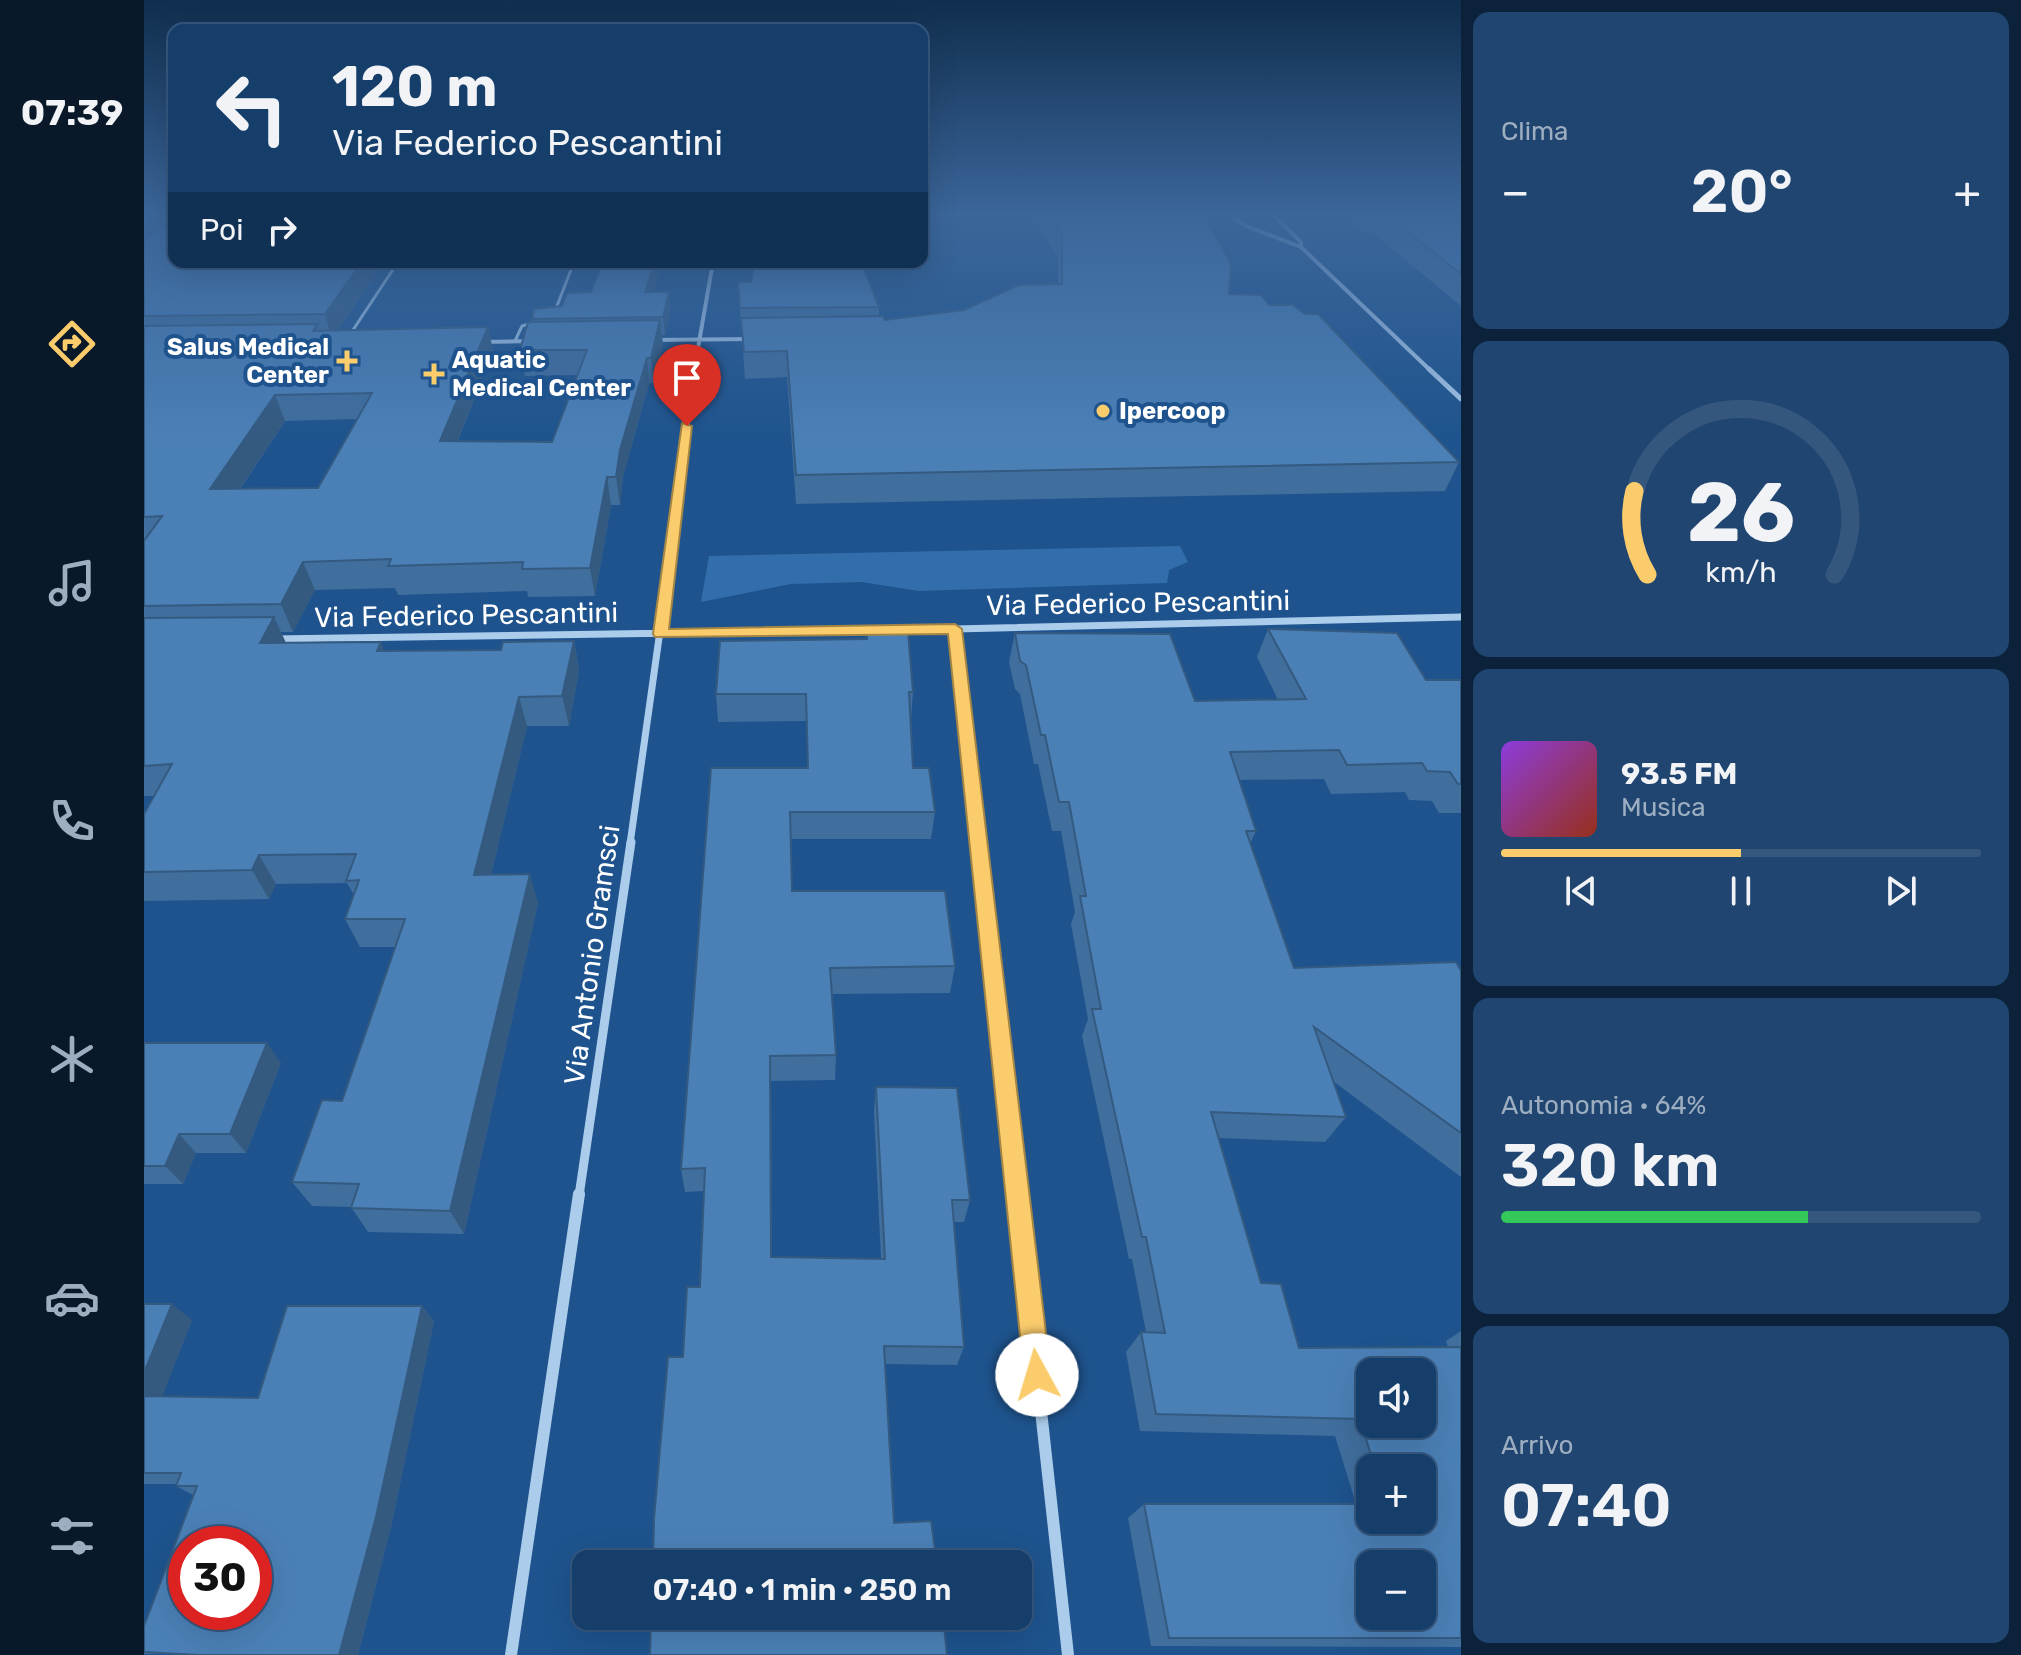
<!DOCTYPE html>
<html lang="it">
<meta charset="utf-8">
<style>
body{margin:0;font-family:Rubik,sans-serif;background:#1f4570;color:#f1f3f6;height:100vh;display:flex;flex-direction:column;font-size:30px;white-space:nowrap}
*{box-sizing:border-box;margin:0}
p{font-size:26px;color:#9eaec1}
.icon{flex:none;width:44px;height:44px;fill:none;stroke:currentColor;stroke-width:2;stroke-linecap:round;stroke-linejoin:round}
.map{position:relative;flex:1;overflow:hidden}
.side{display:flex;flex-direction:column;gap:12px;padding:12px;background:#0c223a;width:560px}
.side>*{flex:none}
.banner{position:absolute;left:24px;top:24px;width:760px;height:244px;border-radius:16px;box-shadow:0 8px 32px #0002,0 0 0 2px #35577e;background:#163e6a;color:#f1f3f6;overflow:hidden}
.buttons{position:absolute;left:1212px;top:1358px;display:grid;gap:16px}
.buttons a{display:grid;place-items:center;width:80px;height:80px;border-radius:16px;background:#163e6a;box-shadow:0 8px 32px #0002,0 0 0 2px #35577e;font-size:40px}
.speed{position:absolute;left:24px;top:1526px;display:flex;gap:16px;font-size:40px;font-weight:700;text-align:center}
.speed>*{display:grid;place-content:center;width:104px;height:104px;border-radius:50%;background:#163e6a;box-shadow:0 8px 32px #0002,0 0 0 2px #35577e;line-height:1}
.speed .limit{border:12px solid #d22;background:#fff;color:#111}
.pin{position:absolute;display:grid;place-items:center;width:68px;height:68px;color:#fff;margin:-82px -34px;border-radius:50% 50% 50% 0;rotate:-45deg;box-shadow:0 0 8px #0007}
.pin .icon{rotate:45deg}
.me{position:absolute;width:88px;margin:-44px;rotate:354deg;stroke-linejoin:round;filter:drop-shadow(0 0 6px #0008)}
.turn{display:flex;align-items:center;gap:28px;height:168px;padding:0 32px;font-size:36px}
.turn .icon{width:104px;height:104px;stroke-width:2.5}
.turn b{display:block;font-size:56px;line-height:68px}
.then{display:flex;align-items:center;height:76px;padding:0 32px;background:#0003;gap:16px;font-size:30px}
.big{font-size:60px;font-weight:600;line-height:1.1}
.side .tile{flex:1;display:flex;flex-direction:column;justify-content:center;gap:12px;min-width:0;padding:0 28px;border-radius:16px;background:#1f4570}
.side .dial{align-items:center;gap:0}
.dial svg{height:208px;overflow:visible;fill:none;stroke:#35577e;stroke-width:7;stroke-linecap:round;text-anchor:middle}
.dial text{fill:#f1f3f6;stroke:none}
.song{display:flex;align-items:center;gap:24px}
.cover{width:96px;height:96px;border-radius:12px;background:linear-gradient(135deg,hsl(270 70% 55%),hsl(10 70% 35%))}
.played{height:8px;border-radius:4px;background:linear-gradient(90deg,#fbcc6c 50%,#35577e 50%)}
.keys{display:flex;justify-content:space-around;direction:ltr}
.heat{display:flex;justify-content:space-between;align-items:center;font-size:44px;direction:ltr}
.charge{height:12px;border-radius:6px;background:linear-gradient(90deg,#34c759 64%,#35577e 0)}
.trip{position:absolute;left:428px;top:1550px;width:460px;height:80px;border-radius:16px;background:#163e6a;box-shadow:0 8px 32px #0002,0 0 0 2px #35577e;font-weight:600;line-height:80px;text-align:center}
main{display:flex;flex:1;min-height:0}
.dock{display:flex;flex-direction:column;width:144px;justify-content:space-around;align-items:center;background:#09192a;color:#9eaec1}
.dock .icon{width:56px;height:56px}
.dock .selected{color:#fbcc6c}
.dock b{font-size:36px;color:#f1f3f6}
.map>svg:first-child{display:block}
.green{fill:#326eab}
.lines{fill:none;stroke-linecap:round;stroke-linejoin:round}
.lane{stroke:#acccec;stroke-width:3}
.street-far4{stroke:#acccec;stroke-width:4}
.street-far3{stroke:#acccec;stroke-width:5}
.street-far2{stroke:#acccec;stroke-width:7}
.street-far1{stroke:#acccec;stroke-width:9}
.street{stroke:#acccec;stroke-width:12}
.wall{fill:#406e9d;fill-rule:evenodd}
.shaded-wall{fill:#345a80}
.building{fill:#4b80b7;stroke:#345a80;stroke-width:2;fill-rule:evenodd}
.route{fill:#fbcc6c;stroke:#a38546;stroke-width:2}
.poi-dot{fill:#fbcc6c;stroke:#1e538d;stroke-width:3}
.labels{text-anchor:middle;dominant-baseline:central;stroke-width:8;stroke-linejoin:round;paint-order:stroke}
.far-poi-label{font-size:24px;font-weight:bold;fill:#fff;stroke:#1e538d;text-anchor:start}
.street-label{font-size:28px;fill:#fff;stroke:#1e538d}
</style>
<main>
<nav class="dock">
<b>07:39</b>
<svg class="icon selected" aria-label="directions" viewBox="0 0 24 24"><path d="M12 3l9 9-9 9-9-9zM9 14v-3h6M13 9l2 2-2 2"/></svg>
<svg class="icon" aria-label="music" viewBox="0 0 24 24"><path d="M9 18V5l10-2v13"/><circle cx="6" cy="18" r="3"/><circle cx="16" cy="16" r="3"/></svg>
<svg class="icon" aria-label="phone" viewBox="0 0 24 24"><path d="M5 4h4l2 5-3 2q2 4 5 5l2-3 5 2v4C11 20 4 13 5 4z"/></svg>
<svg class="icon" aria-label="climate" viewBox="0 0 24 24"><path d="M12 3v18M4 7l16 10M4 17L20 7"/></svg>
<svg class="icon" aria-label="car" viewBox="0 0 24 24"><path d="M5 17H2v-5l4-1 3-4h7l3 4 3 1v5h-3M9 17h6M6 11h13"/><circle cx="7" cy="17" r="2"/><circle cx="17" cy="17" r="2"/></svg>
<svg class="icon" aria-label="filters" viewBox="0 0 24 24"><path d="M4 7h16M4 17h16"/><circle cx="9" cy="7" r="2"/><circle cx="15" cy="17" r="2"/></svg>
</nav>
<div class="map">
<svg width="1317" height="1655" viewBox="0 0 1317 1655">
<rect width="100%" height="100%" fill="#1e538d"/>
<path class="green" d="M1036 546 1044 562 1025 570 1023 583 775 591 717 582 647 584 557 602 565 556Z"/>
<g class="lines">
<path class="lane" d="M411 311 430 262
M205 336 254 262
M371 341 378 326 389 323"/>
<path class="street-far4" d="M1083 213 1102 226 1157 247
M1127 213 1157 242V247L1287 371
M509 340 607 339
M337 342 387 341
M550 371 569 262"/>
<path class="street-far3" d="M1285 369 1317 399
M524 576 550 369"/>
<path class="street-far2" d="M811 629 835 844
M129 639 811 629 1317 617
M486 844 524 574"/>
<path class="street-far1" d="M834 842 873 1196
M435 1196 487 842"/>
<path class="street" d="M873 1194 924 1655
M367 1655 435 1194"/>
</g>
<path class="wall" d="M0 214H30L240 262 194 330 344 327 349 351 314 441 408 442 433 375 381 376 376 350 388 322V319L418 306 508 292H525L527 309 521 335H518L519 345 510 383H505L479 477 476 505H467L451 596 384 597 383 591 254 595 251 588 171 590 149 632H137L141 642 240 651 357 650 430 641 435 670 425 726H383L347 875 394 903 320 1234 224 1232 207 1207 168 1206 148 1182 198 1101 251 947H216L201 919 210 895 203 883 132 884 125 899 0 901V814L10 796H0ZM213 419 174 488H97L141 421Z
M881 214H1054L1085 294 1125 305 1315 462 1301 491 652 504 643 377 601 379 594 282 735 307V316L741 320 820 310 914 284V258L895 225Z
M1196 214H1317V306L1228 232H1219Z
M1124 629 1282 680H1317V813H1295L1288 801 1265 800 1261 792 1187 794 1180 779 1095 780 1112 831 1106 844 1150 968 1317 971V1177L1189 1081 1202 1117 1181 1142 1075 1138 1117 1283 1155 1348 1304 1347 1302 1341 1317 1331V1647L1007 1646 984 1518 1000 1504H1212L1191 1436 996 1431 982 1352 997 1332H1002L988 1259H985L938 1036 944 1019 927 924 931 912 917 831H908L894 764H890L876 694 871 689 865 662 871 633 1051 701 1134 700 1113 657ZM1226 1468H1278L1226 1520Z
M723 632 769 692 767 719 769 768 791 812 787 839H646L648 891 811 966 806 993 688 994 692 1055 691 1080 627 1081 628 1257 737 1259 730 1112 732 1087 826 1200 820 1222H810L820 1347 813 1365 741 1364 750 1523 793 1564 539 1357 556 1287 560 1191 541 1192 537 1169 567 768H664L662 721 574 722 572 694 723 639Z
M0 1043 137 1063 102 1153H52L39 1184H0Z
M0 1304 48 1320 18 1396 114 1398 278 1306 290 1321 247 1527 214 1655 0 1654V1626L49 1495 32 1486 33 1484H0Z"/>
<path class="shaded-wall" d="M16 214H19L27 233 0 256V226Z
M218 262H240L188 339 181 314Z
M511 262H518L503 309 501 292Z
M525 292 527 309 521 335 519 317Z
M516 320 519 345 510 383 507 358Z
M344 327 349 351 303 468 296 441Z
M503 358 505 383 479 477 476 505 472 477 476 450Z
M131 395 141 421 78 516 66 489Z
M463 477 467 505 451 596 446 568Z
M159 562 171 590 149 632 137 604Z
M130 617 143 645 116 643Z
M430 641 435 670 425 726 418 696Z
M237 642 247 671 233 651Z
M375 697 383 726 340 904 330 875Z
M115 855 132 884 125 899 108 870Z
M386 874 394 903 320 1234 306 1211Z
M123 1043 137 1063 102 1153 86 1134Z
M626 1056 627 1081 628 1277 627 1257Z
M35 1134 52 1153 39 1184 21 1166Z
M28 1304 48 1320 13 1409 0 1401V1373Z
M278 1306 290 1321 247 1527 214 1655H195Z"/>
<path class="building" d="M0 214H16L0 226Z
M23 214H30V262H218L181 314 0 316V240L23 222Z
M905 214H1054L1070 232 1087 265 1085 294 1117 295 1125 305H1149L1161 314H1174L1315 462 652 475 643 351 600 352 597 318 739 316 741 320 820 310 875 285 918 284V234Z
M1241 214H1317V274Z
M459 262H511L501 292H525L519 317 388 319 390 309 418 306 423 293 447 292Z
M610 262H717L735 307 596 308 594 282H607Z
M516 320 507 358H503L476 450 472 477H463L446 568 378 569 379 562 244 566 247 559 159 562 137 604 0 606V541L18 516 0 517V326L174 324 169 331 344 327 296 441 408 442 443 350H376L384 322ZM228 393 174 488 66 489 131 395Z
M130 617 116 643 237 642 233 651 357 650 359 642 430 641 418 696 375 697 330 875 386 874 306 1211 207 1208 215 1184 148 1182 178 1100 198 1101 261 919H201L215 880 202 881 212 854 115 855 108 870 0 872V814L28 764 0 766V618Z
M1124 629 1253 633 1282 680H1317V784H1314L1306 772 1283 771 1278 763 1203 765 1195 750 1086 752 1112 831H1102L1150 968 1312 962 1317 971V1133L1170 1027 1202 1117 1067 1112 1117 1283 1137 1284 1155 1348 1317 1347V1638H1025L1000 1504H1226V1520H1278V1468H1231L1216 1419 1012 1414 997 1332 1021 1333 1002 1237H998L948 1009H957L936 896H942L925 802H915L901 735H897L882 665 876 661 871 633 1026 634 1051 701 1162 699ZM1226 1372H1278V1424H1226ZM1226 1564H1278V1616H1226Z
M723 632H764L769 692H765L769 768H785L791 812H646L648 891H801L811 966 686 968 692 1055 626 1056 627 1257 741 1259 732 1087 813 1088 826 1200H808L820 1347 740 1346 750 1523 787 1521 793 1564H509L510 1519 524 1357H539L543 1287H556L561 1168 537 1169 567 768H664L662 694H572L576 641 723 639Z
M0 1043H123L86 1134H35L21 1166H0Z
M0 1304H28L0 1373Z
M143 1306H278L232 1517 195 1655H55L0 1652V1626L53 1486H32L37 1473H0V1396L114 1398ZM42 1544H110V1612H42Z
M507 1616H799L803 1655H506Z"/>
<linearGradient id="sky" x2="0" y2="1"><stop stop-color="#102e4e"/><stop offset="0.48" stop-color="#3b669a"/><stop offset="1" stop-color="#3b669a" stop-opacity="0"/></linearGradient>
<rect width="1317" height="445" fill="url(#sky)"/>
<path class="route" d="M538 423 548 426 525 629 811 624 818 629 907 1375 903 1385 893 1389 884 1385 880 1375 804 634 511 637 509 634Z"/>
<g class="poi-dot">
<path d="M199 349h8v8h8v8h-8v8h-8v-8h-8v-8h8z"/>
<path d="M286 362h8v8h8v8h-8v8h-8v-8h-8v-8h8z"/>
<circle cx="959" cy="411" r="8"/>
</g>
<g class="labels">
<g class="far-poi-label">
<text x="185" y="347" text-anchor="end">Salus Medical<tspan x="185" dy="28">Center</tspan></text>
<text x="308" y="360">Aquatic<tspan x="308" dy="28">Medical Center</tspan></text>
<text x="975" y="411">Ipercoop</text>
</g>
<g class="street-label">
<text transform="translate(994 603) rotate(-1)">Via Federico Pescantini</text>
<text transform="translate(322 615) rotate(-1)">Via Federico Pescantini</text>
<text transform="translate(448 955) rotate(-82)">Via Antonio Gramsci</text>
</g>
</g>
</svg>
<div class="buttons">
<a><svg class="icon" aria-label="sound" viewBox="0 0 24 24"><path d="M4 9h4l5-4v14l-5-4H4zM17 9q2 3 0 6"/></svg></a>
<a>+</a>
<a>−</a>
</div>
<div class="speed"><div class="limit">30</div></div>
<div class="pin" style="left:543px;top:426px;background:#d93025"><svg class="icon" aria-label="arrive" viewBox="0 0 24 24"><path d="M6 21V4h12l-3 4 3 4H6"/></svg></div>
<svg class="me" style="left:893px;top:1375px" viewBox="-20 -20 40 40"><circle r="19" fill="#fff"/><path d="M0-13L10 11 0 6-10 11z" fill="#fbcc6c"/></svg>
<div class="trip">07:40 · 1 min · 250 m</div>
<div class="banner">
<div class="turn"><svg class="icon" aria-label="left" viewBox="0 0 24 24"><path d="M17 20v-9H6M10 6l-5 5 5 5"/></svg><div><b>120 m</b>Via Federico Pescantini</div></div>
<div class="then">Poi<svg class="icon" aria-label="right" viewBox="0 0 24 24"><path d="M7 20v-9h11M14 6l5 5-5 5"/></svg></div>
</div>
</div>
<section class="side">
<div class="tile"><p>Clima</p>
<div class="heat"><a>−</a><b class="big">20°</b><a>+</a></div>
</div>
<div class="tile dial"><svg viewBox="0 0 100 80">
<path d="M14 69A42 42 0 1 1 86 69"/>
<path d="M14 69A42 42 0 0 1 9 37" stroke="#fbcc6c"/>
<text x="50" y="56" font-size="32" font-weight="700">26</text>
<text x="50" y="72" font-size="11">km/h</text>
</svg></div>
<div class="tile">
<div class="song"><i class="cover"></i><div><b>93.5 FM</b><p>Musica</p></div></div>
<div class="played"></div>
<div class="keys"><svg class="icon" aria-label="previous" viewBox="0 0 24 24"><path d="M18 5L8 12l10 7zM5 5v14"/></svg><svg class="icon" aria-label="pause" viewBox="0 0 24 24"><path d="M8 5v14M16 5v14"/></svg><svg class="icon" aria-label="next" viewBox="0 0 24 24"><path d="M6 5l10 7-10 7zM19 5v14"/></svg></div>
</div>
<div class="tile"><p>Autonomia · 64%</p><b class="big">320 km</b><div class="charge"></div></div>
<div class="tile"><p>Arrivo</p><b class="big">07:40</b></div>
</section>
</main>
